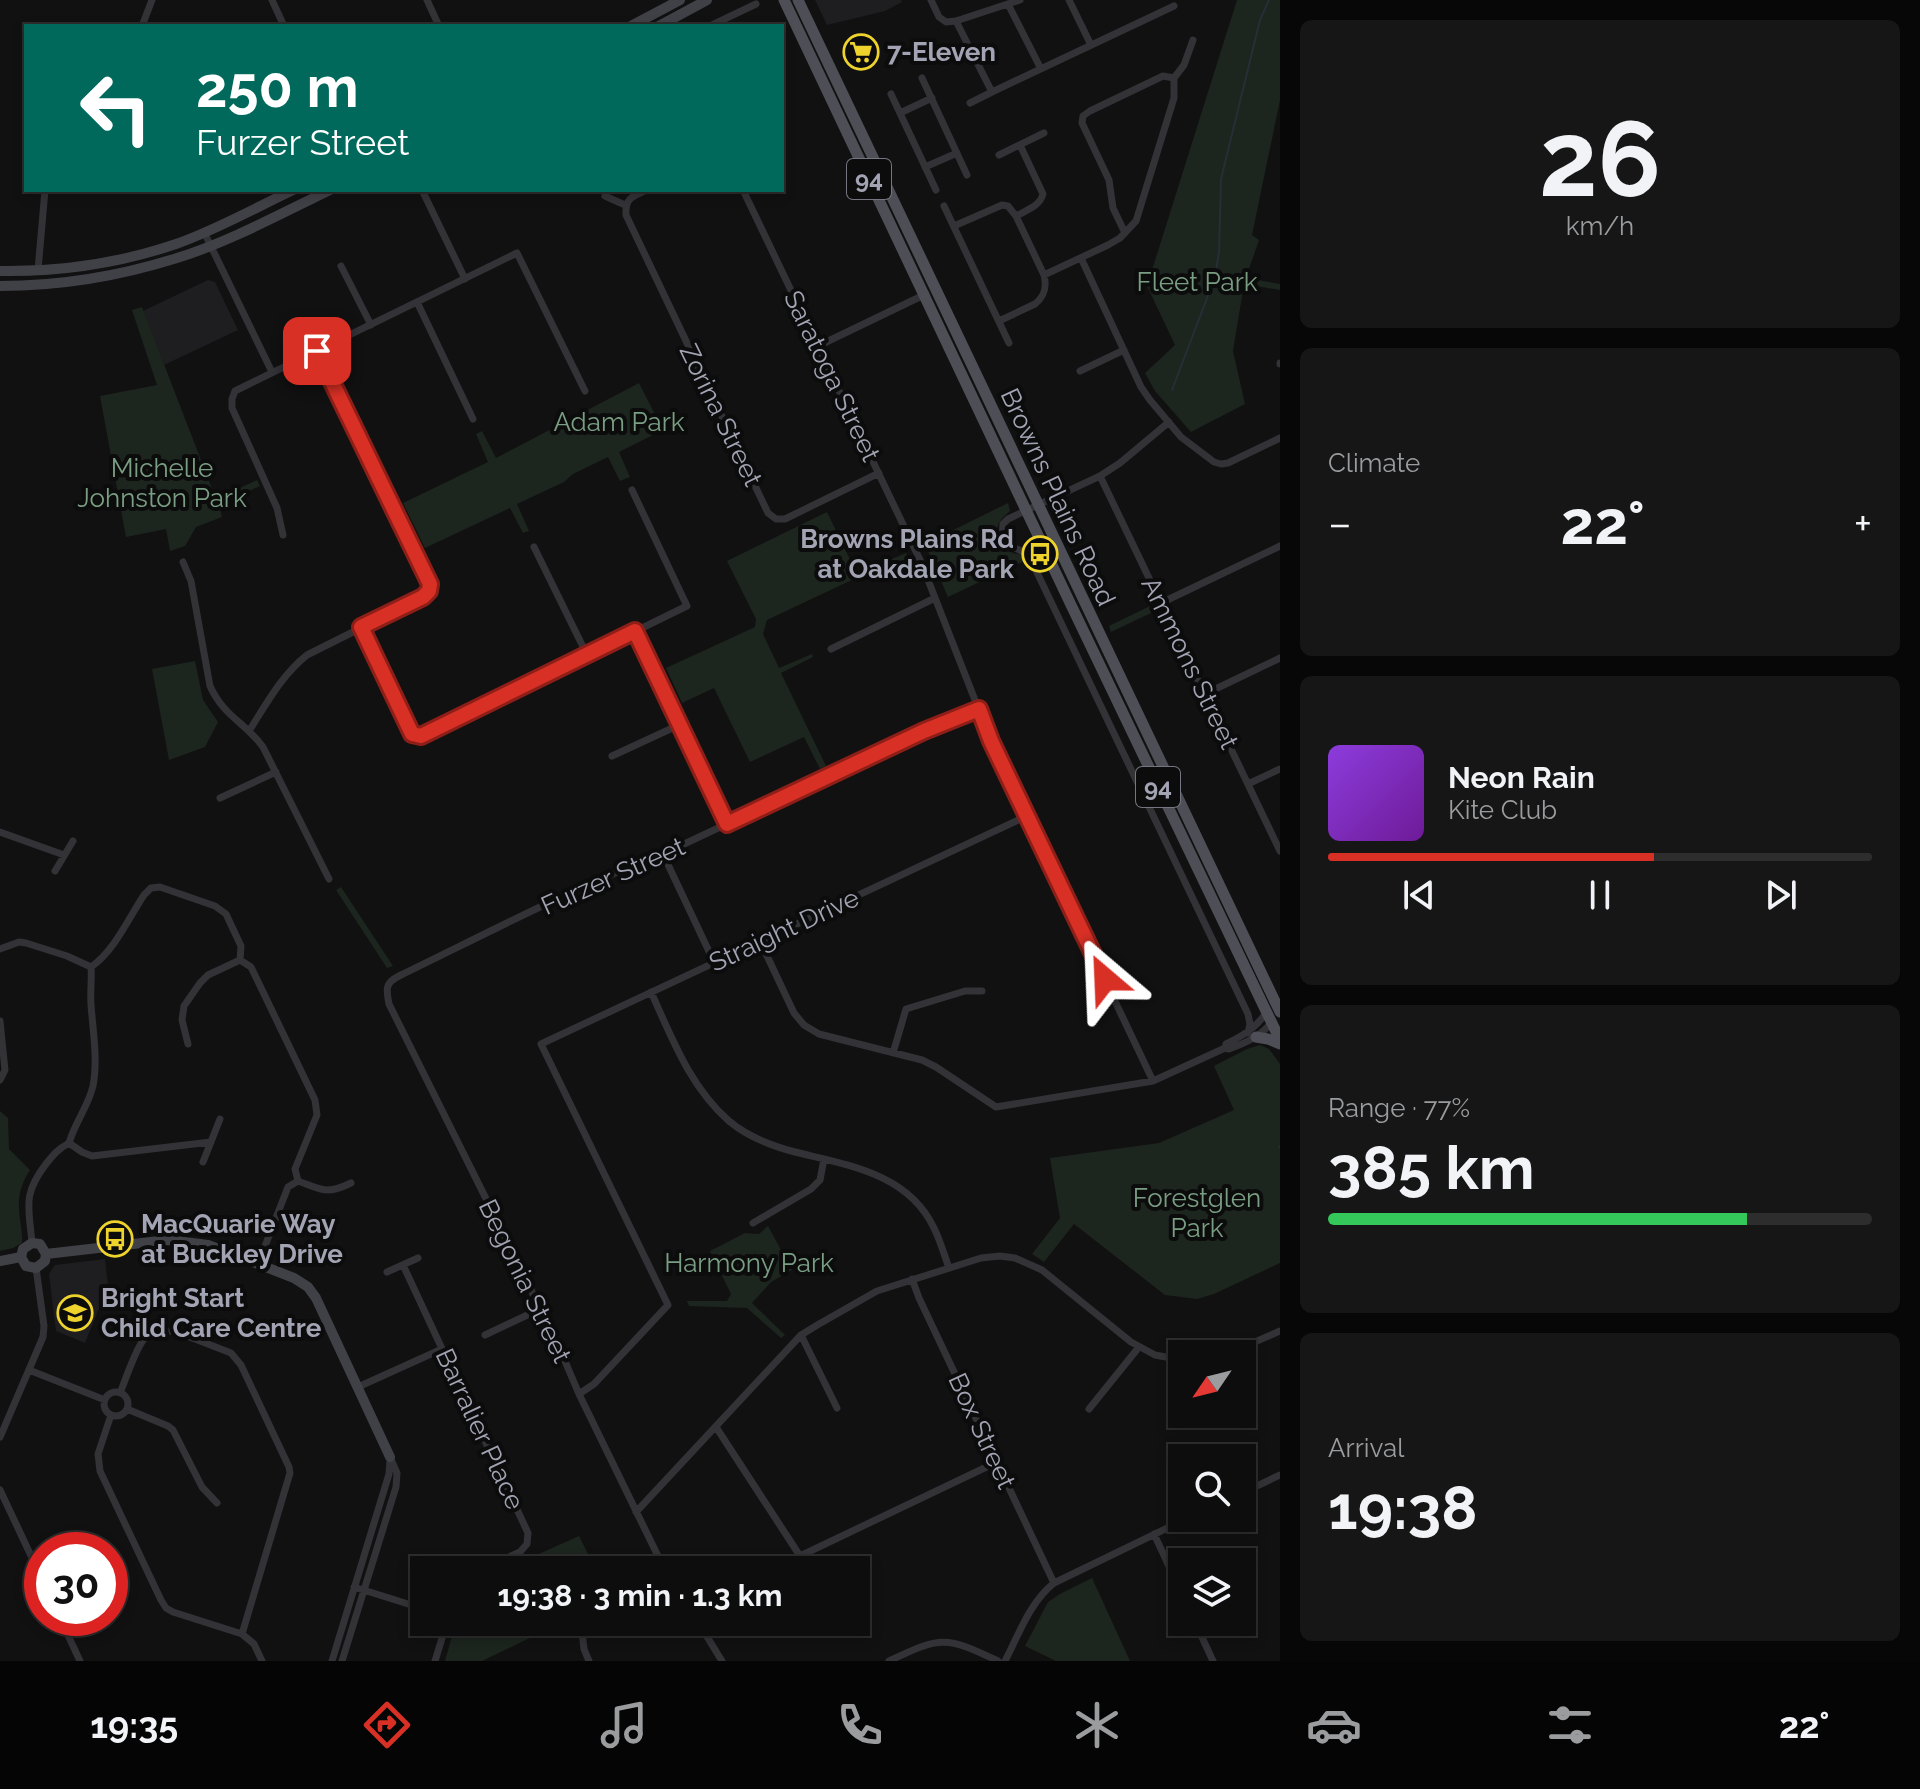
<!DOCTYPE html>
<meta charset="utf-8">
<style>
body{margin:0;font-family:Raleway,sans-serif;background:#161617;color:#f1f3f6;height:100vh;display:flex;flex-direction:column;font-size:30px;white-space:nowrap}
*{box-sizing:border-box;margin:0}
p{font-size:26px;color:#9a9c9e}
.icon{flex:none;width:44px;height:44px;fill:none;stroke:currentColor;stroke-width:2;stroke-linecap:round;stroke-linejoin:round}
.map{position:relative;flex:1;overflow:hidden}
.drawer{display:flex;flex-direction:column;gap:20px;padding:20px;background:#070708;width:640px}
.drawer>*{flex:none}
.hud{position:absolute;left:24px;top:24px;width:760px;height:168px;border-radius:0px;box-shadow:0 4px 12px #0003,0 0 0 2px #2d2d2e;background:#00695c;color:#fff;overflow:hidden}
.needle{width:52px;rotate:235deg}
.tools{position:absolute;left:1168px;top:1340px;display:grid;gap:16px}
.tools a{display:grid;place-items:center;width:88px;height:88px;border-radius:0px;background:#0d0d0e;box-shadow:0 4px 12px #0003,0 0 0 2px #2d2d2e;font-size:40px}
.speed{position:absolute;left:24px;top:1532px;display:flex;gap:16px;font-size:40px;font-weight:700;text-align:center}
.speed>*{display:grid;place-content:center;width:104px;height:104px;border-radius:50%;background:#0d0d0e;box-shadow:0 4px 12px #0003,0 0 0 2px #2d2d2e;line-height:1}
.speed .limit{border:12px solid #d22;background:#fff;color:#111}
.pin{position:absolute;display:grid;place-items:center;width:68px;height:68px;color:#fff;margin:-34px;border-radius:16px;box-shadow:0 4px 12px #0006}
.me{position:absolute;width:88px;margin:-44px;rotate:334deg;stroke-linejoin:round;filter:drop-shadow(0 0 6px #0008)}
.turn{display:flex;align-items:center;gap:28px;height:168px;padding:0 40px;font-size:36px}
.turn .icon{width:104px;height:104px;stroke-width:2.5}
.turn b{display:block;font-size:56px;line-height:68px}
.big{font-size:60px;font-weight:700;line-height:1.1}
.drawer .card{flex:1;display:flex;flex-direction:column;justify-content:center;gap:12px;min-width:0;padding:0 28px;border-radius:12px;background:#161617}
.drawer .dial{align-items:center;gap:0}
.dial b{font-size:104px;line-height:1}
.song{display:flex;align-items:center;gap:24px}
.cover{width:96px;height:96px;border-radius:12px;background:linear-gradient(135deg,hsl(270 70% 55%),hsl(280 70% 35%))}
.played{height:8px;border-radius:4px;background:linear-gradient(90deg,#d93025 60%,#2d2d2e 60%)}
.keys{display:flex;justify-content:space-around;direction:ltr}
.heat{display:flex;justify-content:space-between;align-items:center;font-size:44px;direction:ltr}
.charge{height:12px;border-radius:6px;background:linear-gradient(90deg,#34c759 77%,#2d2d2e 0)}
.trip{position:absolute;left:410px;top:1556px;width:460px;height:80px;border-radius:0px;background:#0d0d0e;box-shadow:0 4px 12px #0003,0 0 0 2px #2d2d2e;font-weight:700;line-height:80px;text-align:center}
.tabs{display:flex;height:128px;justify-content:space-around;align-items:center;background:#050506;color:#9a9c9e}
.tabs .icon{width:56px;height:56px}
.tabs .active{color:#d93025}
.tabs b{font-size:36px;color:#f1f3f6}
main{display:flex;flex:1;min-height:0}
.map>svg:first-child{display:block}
.built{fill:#1e1d1f}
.green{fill:#1d251f}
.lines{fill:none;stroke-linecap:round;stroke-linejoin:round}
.stream{stroke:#282d36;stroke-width:2}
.street{stroke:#323237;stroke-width:7}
.secondary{stroke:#404047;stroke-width:10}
.primary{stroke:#4e4e56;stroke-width:11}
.route-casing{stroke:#8d1f18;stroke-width:20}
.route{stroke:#d93025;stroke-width:14}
.labels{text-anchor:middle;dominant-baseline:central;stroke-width:8;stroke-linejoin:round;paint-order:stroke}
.shield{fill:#0c0c0d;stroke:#757681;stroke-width:2}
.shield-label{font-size:24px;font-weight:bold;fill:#a2a4b3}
.poi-label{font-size:26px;font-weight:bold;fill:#a2a4b3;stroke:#0c0c0d;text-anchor:start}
.park-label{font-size:26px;fill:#7a9e83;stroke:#0c0c0d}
.street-label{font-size:26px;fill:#a2a4b3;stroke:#0c0c0d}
</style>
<main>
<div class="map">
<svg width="1280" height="1661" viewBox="0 0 1280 1661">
<rect width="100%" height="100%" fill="#111112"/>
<path class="built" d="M815 0H901L902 2 885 11 827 25Z
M208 280 215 282 238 330 164 365 143 311Z
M105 1259 109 1295 104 1296 85 1343 56 1331 49 1274 52 1269 55 1265Z"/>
<path class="green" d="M1237 0H1280V100L1252 235 1259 240 1246 278 1280 284V290L1244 284 1233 351 1245 404 1191 432 1155 391 1145 373 1175 345 1147 286Z
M142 307 216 499 257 480 260 486 219 505 222 517 196 527 185 546 170 551 166 529 126 537 100 396 157 385 132 310Z
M639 383 663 430 619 452 630 477 620 481 608 457 573 474 564 482 517 504 529 531 523 533 510 508 425 548 403 503 488 462 476 434 482 431 496 458Z
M1008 503 1010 511C988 528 993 550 1021 555L1024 561 948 597 925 544Z
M827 512 857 574 906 553 909 558 859 582 856 578 767 620 763 634 779 668 812 654 813 657 781 673 826 766 820 769 804 737 750 762 714 688 682 703 666 668 755 627 756 619 727 561Z
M1150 606 1153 612 1111 632 1109 626Z
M195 661 203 700 218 722 205 747 169 760 152 669Z
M341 887 393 966 387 968 336 890Z
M1260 1045 1269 1049 1280 1064V1263L1214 1294 1197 1299 1165 1295 1074 1224 1044 1262 1032 1254 1060 1218 1050 1158 1159 1143 1234 1110 1214 1066 1247 1049Z
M0 1111 8 1118 9 1149 30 1170C24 1179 19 1191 19 1202 18 1216 23 1229 22 1243L13 1248 0 1251Z
M768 1226 792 1270 771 1282 752 1303 785 1335 781 1338 747 1308 689 1306 687 1301H727L731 1294 710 1251 745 1233 759 1234Z
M579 1536 596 1570H503Z
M1092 1578 1130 1661H1056L1025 1646 1048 1602 1060 1594Z
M456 1622H563L482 1661H445Z"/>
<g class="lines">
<path class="stream" d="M1172 390 1215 277 1219 252 1221 179 1260 20 1269 0
M1279 1147H1280"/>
<path class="street" d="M272 0 284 26
M427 0 439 26
M931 0 939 17 946 22 956 21 1020 0
M1069 0 1091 45
M1008 4 1041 69
M956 21 992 92 1174 6
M142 26 152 0
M710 26 756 4
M922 78 967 175
M891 94 936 190
M970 103 992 92
M900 113 932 98
M999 155 1044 133
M925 167 957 153
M422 190 465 279
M646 190C632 197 625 198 626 215L768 513 776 519H785L879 473
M743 190 921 562 991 741 1153 1081
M605 196 625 205
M944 206 1009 343
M1016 216C1027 210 1040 206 1043 194L1020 145
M954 226 1002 205 1008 206 1016 216 1044 275C1047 287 1045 296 1035 304L999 321
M204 232 272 372
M1125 233 1113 208 1109 180 1082 123 1083 116 1090 111 1163 76 1174 78
M1081 258 1141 387 1150 400 1181 437 1214 462 1221 464 1228 463 1280 438
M341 266 371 325
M38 270 45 190
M1044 275 1108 245 1120 238 1136 221 1174 98V78L1184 65 1193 40
M417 302 473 419
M818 346 926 294
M1280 363V364
M1080 371 1124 350
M1169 422 1120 463 1100 476 1008 519 1003 524 1002 539C1012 552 1024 546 1032 562L1248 1014 1250 1024 1248 1033
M1100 476 1280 851
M283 535 277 508 232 408V399L235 391 517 253 585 391
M534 547 587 655
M183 562 191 581 210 686C224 717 245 722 263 747L329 879
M1161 603 1280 546
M361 627 407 726 412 734 421 736 687 606 632 490
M635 631 727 824
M831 649 935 598
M1205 694 1280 658
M249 731C267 703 281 676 307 655L423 597 429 591 430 584 317 351
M612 756 679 725
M1248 784 1280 769
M220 798 276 772
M0 832 64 855
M663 854 714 962
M55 871 73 841
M760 941 794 1013 804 1025 819 1034 922 1060 936 1067 996 1107 1153 1081 1225 1048 1226 1044C1242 1036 1255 1029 1266 1013
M0 949 19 942 26 943 67 956 91 967
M651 992C672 1038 690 1087 729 1121 748 1137 772 1146 795 1152 847 1165 908 1173 934 1228 940 1240 944 1254 949 1268
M0 1021 5 1070 0 1080
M188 1044 182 1020 184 1006 200 983 208 975 240 960
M1225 1048 1229 1049C1245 1043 1260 1037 1271 1023
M893 1053 906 1009 965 991H982
M69 1143 82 1152 92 1156 211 1142
M203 1162 220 1119
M298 1181C323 1190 326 1195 351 1183
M753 1223 811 1189 820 1180 824 1159
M32 1243C29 1207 22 1195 46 1164 53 1155 58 1149 69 1143 75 1122 88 1107 93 1086 98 1060 93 1031 91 1005 90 992 92 980 91 967 115 950 128 919 144 895L151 888 160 887 215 906 226 914 241 946 240 960 251 967 315 1100 317 1115 295 1169 298 1181 288 1187 258 1264
M403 1265 528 1533 527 1544 520 1552 480 1570
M387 1272 418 1258
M912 1279 919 1298 1054 1583
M485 1335 538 1310
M801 1335 837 1408
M1227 1354 1280 1331
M29 1370 105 1400
M358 1387 442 1349
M104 1404a12 12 0 1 1 24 0a12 12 0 1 1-24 0Z
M579 1394 594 1384 668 1305 541 1044 1027 816
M127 1409 168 1426 173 1430 202 1487 217 1503
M1089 1409 1139 1347
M111 1415 98 1454 100 1471 161 1600 166 1608 173 1612 242 1634 290 1473 289 1467 241 1365 231 1353 177 1332C168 1330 152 1331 145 1338 137 1345 125 1381 120 1393
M716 1427 800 1556 997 1462
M0 1437 43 1337 44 1326 36 1268
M0 1490 42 1579
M1242 1493 1280 1475
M636 1512 801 1335 819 1324 877 1291 981 1258 1000 1256 1015 1258 1042 1270 1131 1342 1155 1355 1182 1360
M1154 1534 1182 1594
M666 1570 657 1554 579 1394 553 1333 538 1310 531 1289 389 1004C386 989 385 983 399 976 486 934 572 888 663 854L924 731 979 709
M354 1587 424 1609
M60 1618 80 1661
M698 1622 722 1661
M1195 1622 1213 1661
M582 1632 584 1649 589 1661
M242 1634 254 1644 262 1661
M332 1661 389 1474 390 1460
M342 1661 396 1487 397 1473 390 1457
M435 1661 447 1622
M889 1661C941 1636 946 1636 998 1661
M1005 1661C1019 1634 1030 1602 1054 1583L1188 1518"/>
<path class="secondary" d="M631 26 680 0
M659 26 707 0
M0 271C59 272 120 263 176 244 216 230 255 208 293 190
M0 286C60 286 120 276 177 258 229 242 282 213 330 190
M46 1254 168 1240 208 1245 258 1264 294 1278 308 1287 316 1298 390 1457
M21 1257 26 1266 36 1268 45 1261 46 1254
M21 1257 23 1249 32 1243 40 1244 46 1254
M0 1261 21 1257"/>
<path class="primary" d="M784 0 1072 607 1280 1040
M798 0 1280 1012
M1256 1037 1268 1039 1280 1044"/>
</g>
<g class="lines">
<defs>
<path id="route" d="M317 351 430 584 429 591 423 597 361 627 412 734 421 736 635 631 727 824 924 731 979 709 991 741 1105 979"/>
</defs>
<use href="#route" class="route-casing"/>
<use href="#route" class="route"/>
</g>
<defs>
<symbol id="supermarket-ring" viewBox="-11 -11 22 22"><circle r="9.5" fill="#0c0c0d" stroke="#eed32d" stroke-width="1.5"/><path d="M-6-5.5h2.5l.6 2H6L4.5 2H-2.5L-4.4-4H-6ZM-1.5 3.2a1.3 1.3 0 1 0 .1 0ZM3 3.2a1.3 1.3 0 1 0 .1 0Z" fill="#eed32d"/></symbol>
<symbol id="bus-ring" viewBox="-11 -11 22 22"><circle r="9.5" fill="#0c0c0d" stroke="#eed32d" stroke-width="1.5"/><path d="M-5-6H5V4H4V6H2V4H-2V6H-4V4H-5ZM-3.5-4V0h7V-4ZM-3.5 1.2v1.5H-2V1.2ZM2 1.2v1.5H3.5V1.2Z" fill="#eed32d"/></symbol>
<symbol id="school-ring" viewBox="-11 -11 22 22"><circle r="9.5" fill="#0c0c0d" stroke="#eed32d" stroke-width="1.5"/><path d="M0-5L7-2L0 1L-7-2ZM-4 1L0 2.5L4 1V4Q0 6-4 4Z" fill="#eed32d"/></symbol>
</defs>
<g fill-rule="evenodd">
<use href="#supermarket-ring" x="841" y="32" width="40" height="40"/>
<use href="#bus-ring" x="1020" y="534" width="40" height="40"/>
<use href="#bus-ring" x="95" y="1219" width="40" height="40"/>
<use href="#school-ring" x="55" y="1293" width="40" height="40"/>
</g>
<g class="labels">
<g class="shield">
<rect x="847" y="159" width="44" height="40" rx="6"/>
<rect x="1136" y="767" width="44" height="40" rx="6"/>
</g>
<g class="shield-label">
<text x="869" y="179">94</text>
<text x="1158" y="787">94</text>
</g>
<g class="poi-label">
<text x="887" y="52">7-Eleven</text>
<text x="1014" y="539" text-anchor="end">Browns Plains Rd<tspan x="1014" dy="30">at Oakdale Park</tspan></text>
<text x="141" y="1224">MacQuarie Way<tspan x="141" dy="30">at Buckley Drive</tspan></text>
<text x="101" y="1298">Bright Start<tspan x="101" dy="30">Child Care Centre</tspan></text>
</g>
<g class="park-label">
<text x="1197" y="282">Fleet Park</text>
<text x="619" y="422">Adam Park</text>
<text x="162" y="468">Michelle<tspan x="162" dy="30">Johnston Park</tspan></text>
<text x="1197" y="1198">Forestglen<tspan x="1197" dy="30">Park</tspan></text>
<text x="749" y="1263">Harmony Park</text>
</g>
<g class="street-label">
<text transform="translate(832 376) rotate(64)">Saratoga Street</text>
<text transform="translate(721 415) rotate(64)">Zorina Street</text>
<text transform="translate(1058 497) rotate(65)">Browns Plains Road</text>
<text transform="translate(1190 663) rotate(64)">Ammons Street</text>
<text transform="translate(613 876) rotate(-24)">Furzer Street</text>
<text transform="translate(784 930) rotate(-25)">Straight Drive</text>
<text transform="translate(525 1281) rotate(64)">Begonia Street</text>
<text transform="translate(480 1429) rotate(65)">Barralier Place</text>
<text transform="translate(982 1431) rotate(65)">Box Street</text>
</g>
</g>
</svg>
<div class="tools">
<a><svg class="needle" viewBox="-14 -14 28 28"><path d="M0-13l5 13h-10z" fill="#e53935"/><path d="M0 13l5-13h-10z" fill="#9a9c9e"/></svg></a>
<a><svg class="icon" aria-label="search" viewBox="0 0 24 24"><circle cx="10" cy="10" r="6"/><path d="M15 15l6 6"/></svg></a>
<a><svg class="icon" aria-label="layers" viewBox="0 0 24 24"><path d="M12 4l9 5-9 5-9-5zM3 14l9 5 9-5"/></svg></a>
</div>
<div class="speed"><div class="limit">30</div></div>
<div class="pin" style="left:317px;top:351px;background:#d93025"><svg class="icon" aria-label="arrive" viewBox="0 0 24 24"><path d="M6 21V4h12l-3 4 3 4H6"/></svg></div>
<svg class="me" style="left:1105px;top:979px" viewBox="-20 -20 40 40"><path d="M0-17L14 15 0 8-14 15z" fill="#d93025" stroke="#fff" stroke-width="4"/></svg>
<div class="trip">19:38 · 3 min · 1.3 km</div>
<div class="hud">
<div class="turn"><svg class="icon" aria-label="left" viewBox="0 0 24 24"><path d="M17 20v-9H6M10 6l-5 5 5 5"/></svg><div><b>250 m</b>Furzer Street</div></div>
</div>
</div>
<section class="drawer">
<div class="card dial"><b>26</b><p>km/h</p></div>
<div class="card"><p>Climate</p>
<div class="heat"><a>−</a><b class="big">22°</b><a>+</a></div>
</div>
<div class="card">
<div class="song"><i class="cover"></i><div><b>Neon Rain</b><p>Kite Club</p></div></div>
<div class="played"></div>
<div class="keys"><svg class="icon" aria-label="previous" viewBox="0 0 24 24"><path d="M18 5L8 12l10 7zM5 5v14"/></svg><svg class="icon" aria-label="pause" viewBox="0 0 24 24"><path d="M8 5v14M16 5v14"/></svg><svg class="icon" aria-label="next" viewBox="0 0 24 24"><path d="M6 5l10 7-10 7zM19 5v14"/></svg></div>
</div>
<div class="card"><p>Range · 77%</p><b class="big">385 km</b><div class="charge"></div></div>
<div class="card"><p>Arrival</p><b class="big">19:38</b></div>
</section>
</main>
<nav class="tabs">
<b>19:35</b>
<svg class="icon active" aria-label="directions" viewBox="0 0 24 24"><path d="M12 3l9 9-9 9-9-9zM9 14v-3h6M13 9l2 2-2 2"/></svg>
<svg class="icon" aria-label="music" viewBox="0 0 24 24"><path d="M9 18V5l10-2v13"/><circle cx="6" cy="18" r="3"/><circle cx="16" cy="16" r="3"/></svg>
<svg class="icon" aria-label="phone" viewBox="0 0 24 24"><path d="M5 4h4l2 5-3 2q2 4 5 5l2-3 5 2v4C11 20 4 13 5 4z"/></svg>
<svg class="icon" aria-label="climate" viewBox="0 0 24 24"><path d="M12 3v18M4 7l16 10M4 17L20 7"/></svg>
<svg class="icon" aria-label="car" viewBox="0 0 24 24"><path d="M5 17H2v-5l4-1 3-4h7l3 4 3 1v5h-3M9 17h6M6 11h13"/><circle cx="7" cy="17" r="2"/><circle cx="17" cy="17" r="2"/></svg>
<svg class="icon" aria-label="filters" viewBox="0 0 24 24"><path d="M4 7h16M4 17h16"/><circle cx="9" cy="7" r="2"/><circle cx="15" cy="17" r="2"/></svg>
<b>22°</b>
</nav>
